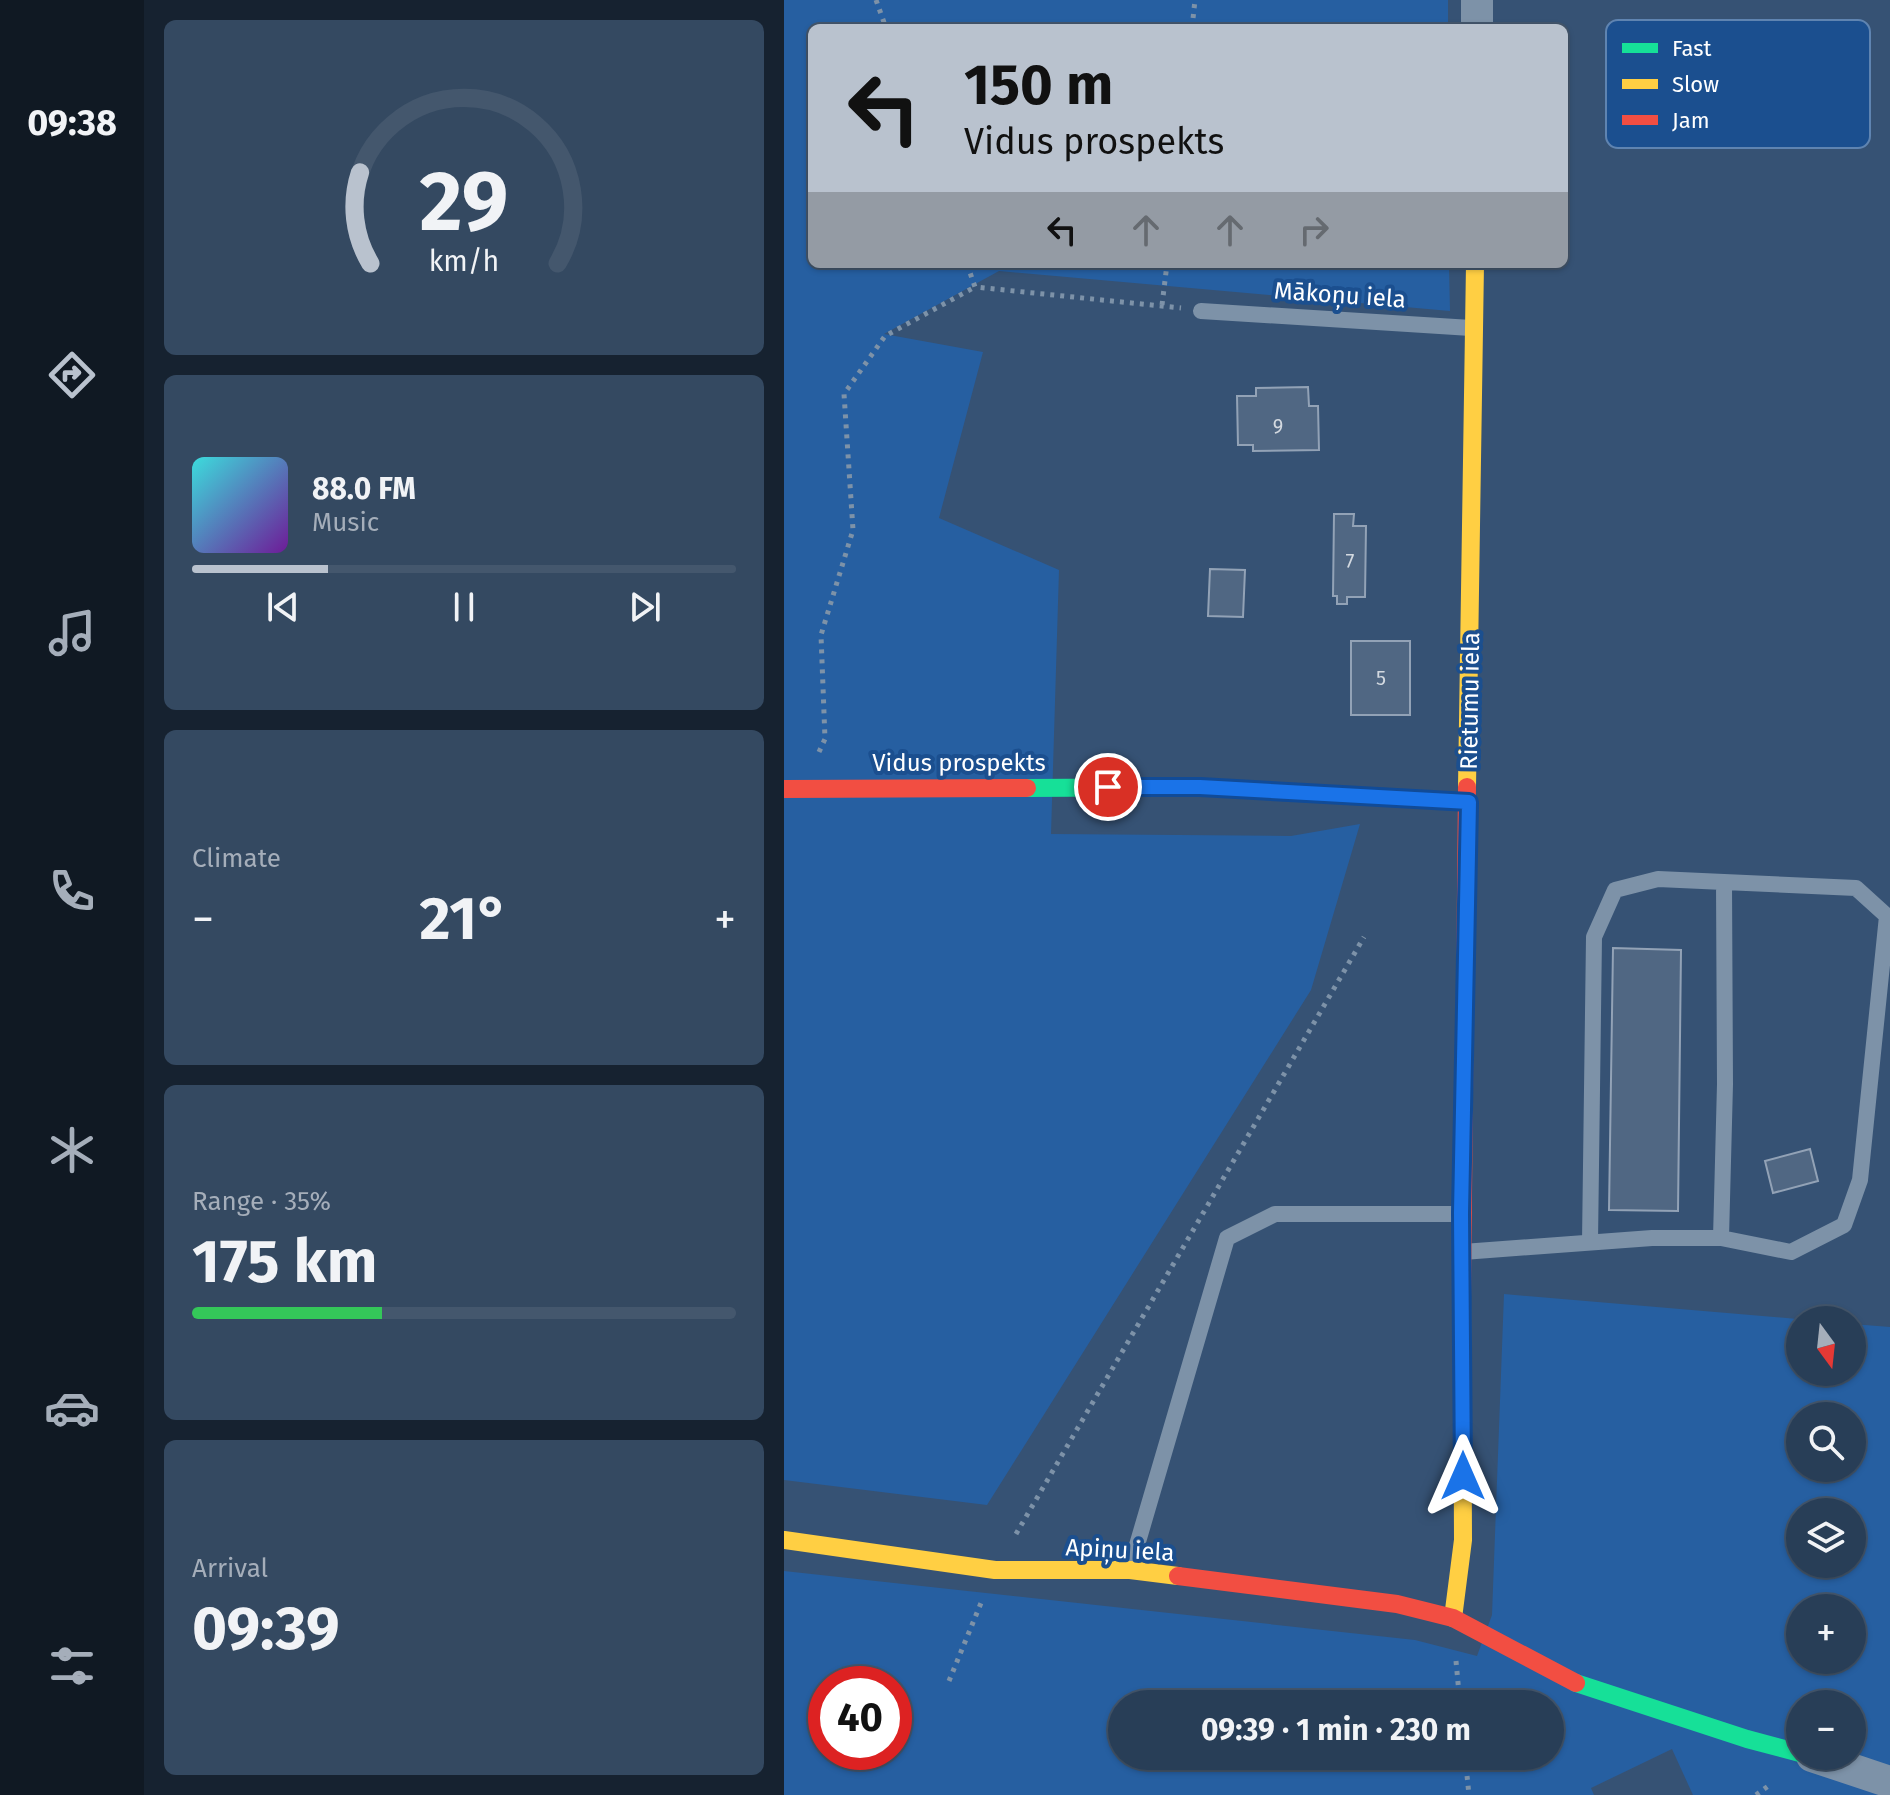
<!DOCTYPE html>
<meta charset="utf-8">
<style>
body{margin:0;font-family:"Fira Sans",sans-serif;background:#344961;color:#f1f3f6;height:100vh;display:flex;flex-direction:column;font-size:30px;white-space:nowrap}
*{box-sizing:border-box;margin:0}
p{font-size:26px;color:#a5aeba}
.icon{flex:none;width:44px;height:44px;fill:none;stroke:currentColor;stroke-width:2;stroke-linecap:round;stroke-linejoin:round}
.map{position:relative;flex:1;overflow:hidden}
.side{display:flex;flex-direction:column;gap:20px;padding:20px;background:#162230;width:640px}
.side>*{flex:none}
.guide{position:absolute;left:24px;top:24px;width:760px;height:244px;border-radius:12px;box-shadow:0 2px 6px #0004,0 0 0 2px #44576d;background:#b9c2ce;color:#111;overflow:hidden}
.needle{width:52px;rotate:165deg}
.controls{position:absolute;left:1002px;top:1306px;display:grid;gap:16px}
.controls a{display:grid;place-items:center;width:80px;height:80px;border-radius:50%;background:#283e57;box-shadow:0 2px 6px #0004,0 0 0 2px #44576d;font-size:40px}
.speed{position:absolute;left:24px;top:1666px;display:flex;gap:16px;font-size:40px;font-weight:700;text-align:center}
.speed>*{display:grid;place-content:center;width:104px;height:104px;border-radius:50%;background:#283e57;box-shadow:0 2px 6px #0004,0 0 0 2px #44576d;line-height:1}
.speed .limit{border:12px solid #d22;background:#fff;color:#111}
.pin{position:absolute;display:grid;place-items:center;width:68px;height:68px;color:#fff;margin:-34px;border:4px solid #fff;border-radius:50%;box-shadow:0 2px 8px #0007}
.me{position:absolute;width:88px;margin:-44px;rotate:0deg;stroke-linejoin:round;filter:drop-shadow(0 0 6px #0008)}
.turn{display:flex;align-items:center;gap:28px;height:168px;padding:0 24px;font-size:36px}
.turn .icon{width:104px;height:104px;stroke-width:2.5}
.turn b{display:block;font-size:56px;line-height:68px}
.lanes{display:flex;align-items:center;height:76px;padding:0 24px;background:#0003;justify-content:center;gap:40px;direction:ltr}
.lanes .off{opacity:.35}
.big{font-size:60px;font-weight:700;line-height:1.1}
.side .widget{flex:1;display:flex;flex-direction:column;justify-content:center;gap:12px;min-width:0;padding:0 28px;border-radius:12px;background:#344961}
.side .dial{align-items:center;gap:0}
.dial svg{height:208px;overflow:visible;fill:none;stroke:#44576d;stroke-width:7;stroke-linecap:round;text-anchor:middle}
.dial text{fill:#f1f3f6;stroke:none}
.song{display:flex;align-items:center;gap:24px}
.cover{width:96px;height:96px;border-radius:12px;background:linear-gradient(135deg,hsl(180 70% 55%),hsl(280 70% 35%))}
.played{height:8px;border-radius:4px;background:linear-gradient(90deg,#b9c2ce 25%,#44576d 25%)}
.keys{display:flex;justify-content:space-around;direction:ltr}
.heat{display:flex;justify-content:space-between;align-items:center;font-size:44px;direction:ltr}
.charge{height:12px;border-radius:6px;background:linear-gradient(90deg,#34c759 35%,#44576d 0)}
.trip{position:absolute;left:324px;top:1690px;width:456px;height:80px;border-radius:40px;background:#283e57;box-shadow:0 2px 6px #0004,0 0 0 2px #44576d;font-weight:700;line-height:80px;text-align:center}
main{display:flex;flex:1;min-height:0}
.menu{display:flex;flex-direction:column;width:144px;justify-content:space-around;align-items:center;background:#101923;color:#a5aeba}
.menu .icon{width:56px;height:56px}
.menu .on{color:#b9c2ce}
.menu b{font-size:36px;color:#f1f3f6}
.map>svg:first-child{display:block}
.green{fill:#265fa1;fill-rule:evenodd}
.building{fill:#506783;stroke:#92a2b6;stroke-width:2}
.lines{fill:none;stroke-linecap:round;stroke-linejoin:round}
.path{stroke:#7d92a8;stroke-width:5;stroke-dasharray:4 6;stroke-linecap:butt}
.lane{stroke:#7d92a8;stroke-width:16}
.street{stroke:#7d92a8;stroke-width:32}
.fast{stroke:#16e098;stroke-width:18}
.slow{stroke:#ffcf43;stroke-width:18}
.jam{stroke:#f24e42;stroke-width:18}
.route-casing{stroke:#114b97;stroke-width:20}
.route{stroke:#1a73e8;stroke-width:14}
.labels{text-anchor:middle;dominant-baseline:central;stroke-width:8;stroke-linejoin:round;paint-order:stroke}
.number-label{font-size:20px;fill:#d3d9e0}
.street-label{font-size:24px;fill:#fff;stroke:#1b4f8f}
.key{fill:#1b4f8f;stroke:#5f84b1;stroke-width:2}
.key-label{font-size:22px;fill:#fff}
</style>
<main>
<nav class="menu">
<b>09:38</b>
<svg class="icon on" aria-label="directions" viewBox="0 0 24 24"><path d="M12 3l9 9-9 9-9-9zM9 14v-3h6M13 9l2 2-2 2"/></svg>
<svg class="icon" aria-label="music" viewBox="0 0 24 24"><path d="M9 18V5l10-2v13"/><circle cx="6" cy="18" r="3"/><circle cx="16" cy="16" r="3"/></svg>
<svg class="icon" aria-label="phone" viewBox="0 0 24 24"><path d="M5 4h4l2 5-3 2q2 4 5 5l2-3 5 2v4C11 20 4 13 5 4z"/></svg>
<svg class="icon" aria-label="climate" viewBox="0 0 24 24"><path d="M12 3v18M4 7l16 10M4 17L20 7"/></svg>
<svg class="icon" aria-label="car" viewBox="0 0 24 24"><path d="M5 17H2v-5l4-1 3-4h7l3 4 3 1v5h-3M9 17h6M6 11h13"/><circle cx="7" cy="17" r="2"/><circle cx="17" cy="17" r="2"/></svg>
<svg class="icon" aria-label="filters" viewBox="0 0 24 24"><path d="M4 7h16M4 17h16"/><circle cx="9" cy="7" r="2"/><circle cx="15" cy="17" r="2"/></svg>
</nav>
<section class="side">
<div class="widget dial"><svg viewBox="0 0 100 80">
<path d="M14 69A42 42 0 1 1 86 69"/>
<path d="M14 69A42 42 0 0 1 10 34" stroke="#b9c2ce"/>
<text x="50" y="56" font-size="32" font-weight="700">29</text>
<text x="50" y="72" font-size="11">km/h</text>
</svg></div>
<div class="widget">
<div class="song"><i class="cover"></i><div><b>88.0 FM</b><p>Music</p></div></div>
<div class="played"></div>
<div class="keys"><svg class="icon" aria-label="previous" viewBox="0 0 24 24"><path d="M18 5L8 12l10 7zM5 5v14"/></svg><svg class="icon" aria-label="pause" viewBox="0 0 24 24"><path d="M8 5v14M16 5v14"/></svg><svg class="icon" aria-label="next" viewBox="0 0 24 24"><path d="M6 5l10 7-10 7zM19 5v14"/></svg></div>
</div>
<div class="widget"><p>Climate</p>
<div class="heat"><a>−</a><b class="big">21°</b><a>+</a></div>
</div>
<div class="widget"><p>Range · 35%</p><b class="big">175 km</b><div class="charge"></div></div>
<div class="widget"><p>Arrival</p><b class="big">09:39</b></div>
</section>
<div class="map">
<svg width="1106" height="1795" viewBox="0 0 1106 1795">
<rect width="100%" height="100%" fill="#365274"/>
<path class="green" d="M0 0H664V28H28V264H665L666 311 215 271 100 334 199 352 155 518 275 570 267 834 507 836 576 824 527 990 203 1505 0 1480Z
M720 1294 1025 1320H1016V1372H1068V1324L1106 1327V1795H909L888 1749 807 1788 810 1795H0V1571L631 1640 693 1656 708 1615ZM1016 1416H1068V1468H1016ZM1016 1512H1068V1564H1016ZM1016 1608H1068V1660H1016ZM42 1684H110V1752H42ZM338 1704H766V1756H338ZM1016 1704H1068V1756H1016Z"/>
<path class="building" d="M524 387 525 406H534L535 450 469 451V445H454L453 396H472V388Z
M550 514H570L569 526H582L581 597H563V604H553V596H549Z
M426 569 461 570 459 617 424 616Z
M567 641H626V715H567Z
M829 948 897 950 894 1211 825 1210Z
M1026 1149 1034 1181 989 1193 981 1161Z"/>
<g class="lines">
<path class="path" d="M92 0 102 28
M408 28 411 0
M183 264 191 287 397 308
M378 305 383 264
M35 752 41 739 37 635 69 530 60 394 101 336 191 287
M232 1534 580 937
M672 1661 676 1704
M165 1681 197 1603
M681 1756 685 1795
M972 1795 987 1784"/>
<path class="lane" d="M417 311 687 328
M937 1238 1007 1252 1060 1225 1076 1180 1103 916 1072 888 940 882
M679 1252 868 1238H937L941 1084 940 882 874 879 831 890 810 937 806 1242
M346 1569 443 1238 491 1214H674"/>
<path class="street" d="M693 28V0
M1028 1756 1106 1782"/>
<path class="fast" d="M243 788 416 787 685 802
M792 1683 963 1739 1016 1753"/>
<path class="slow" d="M683 787 691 264
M0 1540 211 1570H346L394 1576
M669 1618 679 1540 678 1298"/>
<path class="jam" d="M0 789 243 788
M678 1298 683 787
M394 1576 613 1604 669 1618 792 1683"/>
</g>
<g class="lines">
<defs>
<path id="route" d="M324 787H416L685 802 677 1213 679 1476"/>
</defs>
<use href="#route" class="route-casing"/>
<use href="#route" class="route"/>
</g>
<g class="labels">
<g class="number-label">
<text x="494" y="426">9</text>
<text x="566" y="561">7</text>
<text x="597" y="678">5</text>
</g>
<g class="street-label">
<text transform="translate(556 295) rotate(4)">Mākoņu iela</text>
<text transform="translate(686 701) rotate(-89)">Rietumu iela</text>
<text x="175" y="763">Vidus prospekts</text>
<text transform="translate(336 1550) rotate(3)">Apiņu iela</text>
</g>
</g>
<rect x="822" y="20" width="264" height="128" rx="12" class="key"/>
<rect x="838" y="43" width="36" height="10" fill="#16e098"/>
<rect x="838" y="79" width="36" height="10" fill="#ffcf43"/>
<rect x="838" y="115" width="36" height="10" fill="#f24e42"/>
<g class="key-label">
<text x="888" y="56">Fast</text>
<text x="888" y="92">Slow</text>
<text x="888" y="128">Jam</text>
</g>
</svg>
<div class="controls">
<a><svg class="needle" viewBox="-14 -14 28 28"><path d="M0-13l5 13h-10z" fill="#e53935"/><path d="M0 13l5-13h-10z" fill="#a5aeba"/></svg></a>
<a><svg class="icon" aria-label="search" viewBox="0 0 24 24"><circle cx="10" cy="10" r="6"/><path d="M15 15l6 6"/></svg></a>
<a><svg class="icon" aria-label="layers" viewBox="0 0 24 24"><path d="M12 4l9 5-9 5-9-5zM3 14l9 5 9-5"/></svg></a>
<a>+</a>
<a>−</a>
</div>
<div class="speed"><div class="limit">40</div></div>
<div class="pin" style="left:324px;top:787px;background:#d93025"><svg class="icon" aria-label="arrive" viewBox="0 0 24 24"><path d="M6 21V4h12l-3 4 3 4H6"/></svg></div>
<svg class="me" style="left:679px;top:1476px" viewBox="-20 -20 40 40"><path d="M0-17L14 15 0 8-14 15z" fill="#1a73e8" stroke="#fff" stroke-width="4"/></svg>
<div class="trip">09:39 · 1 min · 230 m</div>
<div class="guide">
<div class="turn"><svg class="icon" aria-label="left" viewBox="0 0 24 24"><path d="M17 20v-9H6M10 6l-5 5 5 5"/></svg><div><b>150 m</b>Vidus prospekts</div></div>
<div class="lanes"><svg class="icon" aria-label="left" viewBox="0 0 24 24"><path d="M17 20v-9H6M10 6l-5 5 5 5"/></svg><svg class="icon off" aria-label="ahead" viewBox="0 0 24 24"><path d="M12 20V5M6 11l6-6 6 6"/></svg><svg class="icon off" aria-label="ahead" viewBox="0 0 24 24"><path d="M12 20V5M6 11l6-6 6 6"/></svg><svg class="icon off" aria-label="right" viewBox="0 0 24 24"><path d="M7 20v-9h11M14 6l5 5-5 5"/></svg></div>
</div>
</div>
</main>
